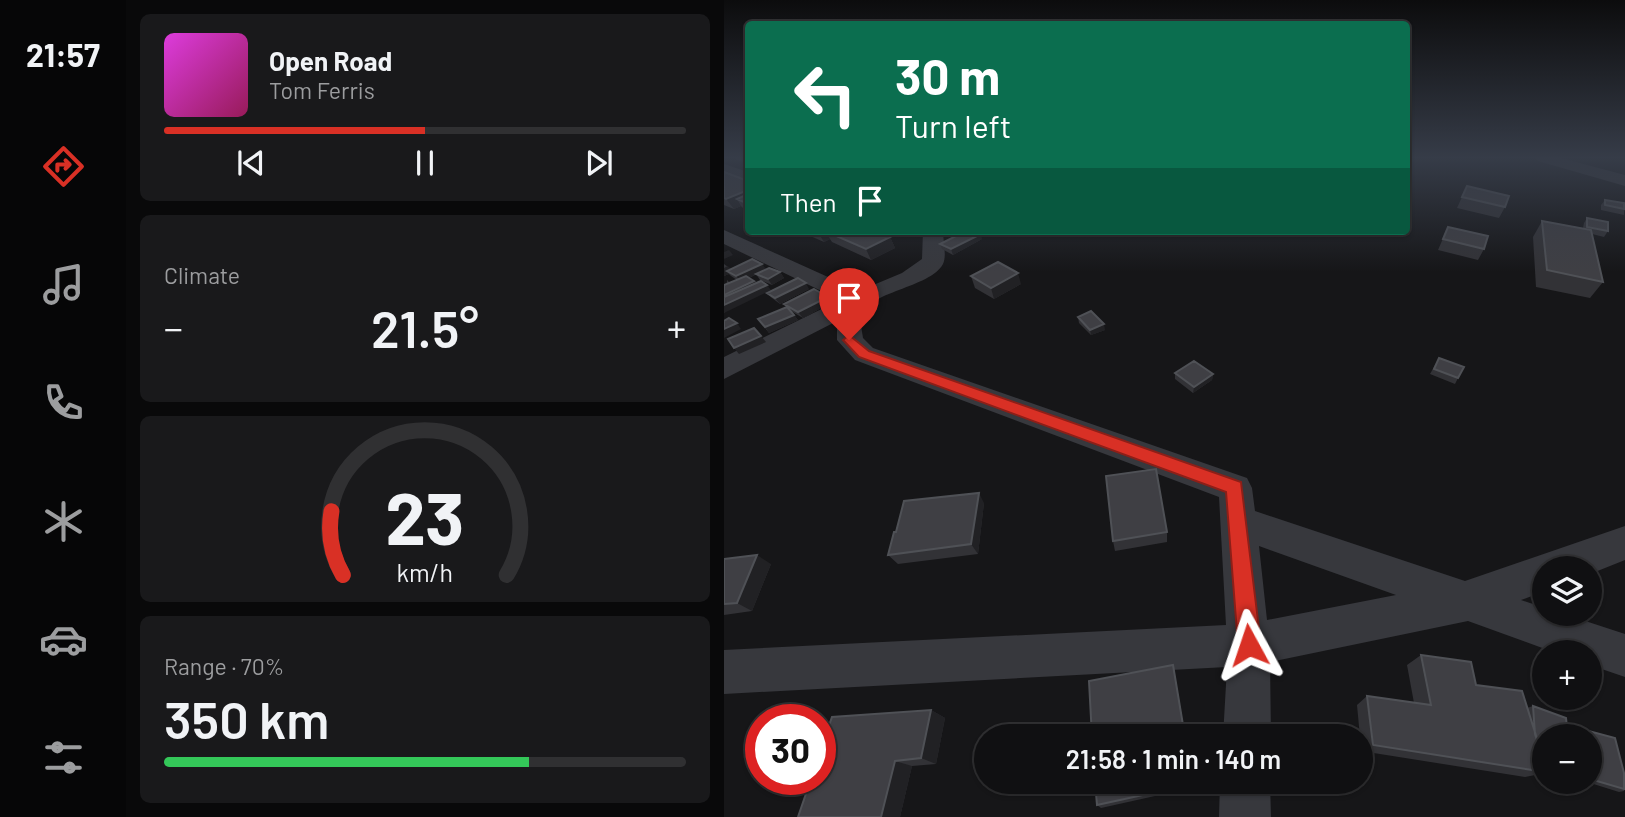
<!DOCTYPE html>
<meta charset="utf-8">
<style>
body{margin:0;font-family:Barlow,sans-serif;background:#19191b;color:#f1f3f6;height:100vh;display:flex;flex-direction:column;font-size:26px;white-space:nowrap}
*{box-sizing:border-box;margin:0}
p{font-size:23px;color:#9c9d9f}
.icon{flex:none;width:38px;height:38px;fill:none;stroke:currentColor;stroke-width:2;stroke-linecap:round;stroke-linejoin:round}
.map{position:relative;flex:1;overflow:hidden}
.panel{display:flex;flex-direction:column;gap:14px;padding:14px;background:#09090a;width:598px}
.panel>*{flex:none}
.banner{position:absolute;left:21px;top:21px;width:665px;height:214px;border-radius:7px;box-shadow:0 2px 5px #0004,0 0 0 2px #303032;background:#0b6e4f;color:#fff;overflow:hidden}
.buttons{position:absolute;left:808px;top:556px;display:grid;gap:14px}
.buttons a{display:grid;place-items:center;width:70px;height:70px;border-radius:50%;background:#101012;box-shadow:0 2px 5px #0004,0 0 0 2px #303032;font-size:35px}
.speed{position:absolute;left:21px;top:704px;display:flex;gap:14px;font-size:35px;font-weight:700;text-align:center}
.speed>*{display:grid;place-content:center;width:91px;height:91px;border-radius:50%;background:#101012;box-shadow:0 2px 5px #0004,0 0 0 2px #303032;line-height:1}
.speed .limit{border:10px solid #d22;background:#fff;color:#111}
.pin{position:absolute;display:grid;place-items:center;width:60px;height:60px;color:#fff;margin:-72px -30px;border-radius:50% 50% 50% 0;rotate:-45deg;box-shadow:0 0 7px #0007}
.pin .icon{rotate:45deg}
.me{position:absolute;width:77px;margin:-38px;rotate:355deg;stroke-linejoin:round;filter:drop-shadow(0 0 5px #0008)}
.turn{display:flex;align-items:center;gap:24px;height:147px;padding:0 35px;font-size:32px}
.turn .icon{width:91px;height:91px;stroke-width:2.5}
.turn b{display:block;font-size:49px;line-height:60px}
.then{display:flex;align-items:center;height:66px;padding:0 35px;background:#0003;gap:14px;font-size:26px}
.big{font-size:52px;font-weight:600;line-height:1.1}
.panel .widget{flex:1;display:flex;flex-direction:column;justify-content:center;gap:10px;min-width:0;padding:0 24px;border-radius:10px;background:#19191b}
.panel .dial{align-items:center;gap:0}
.dial svg{height:182px;overflow:visible;fill:none;stroke:#303032;stroke-width:7;stroke-linecap:round;text-anchor:middle}
.dial text{fill:#f1f3f6;stroke:none}
.song{display:flex;align-items:center;gap:21px}
.cover{width:84px;height:84px;border-radius:10px;background:linear-gradient(135deg,hsl(300 70% 55%),hsl(330 70% 35%))}
.played{height:7px;border-radius:4px;background:linear-gradient(90deg,#d93025 50%,#303032 50%)}
.keys{display:flex;justify-content:space-around;direction:ltr}
.heat{display:flex;justify-content:space-between;align-items:center;font-size:38px;direction:ltr}
.charge{height:10px;border-radius:5px;background:linear-gradient(90deg,#34c759 70%,#303032 0)}
.trip{position:absolute;left:250px;top:724px;width:399px;height:70px;border-radius:35px;background:#101012;box-shadow:0 2px 5px #0004,0 0 0 2px #303032;font-weight:600;line-height:70px;text-align:center}
main{display:flex;flex:1;min-height:0}
.tab-bar{display:flex;flex-direction:column;width:126px;justify-content:space-around;align-items:center;background:#060607;color:#9c9d9f}
.tab-bar .icon{width:49px;height:49px}
.tab-bar .current{color:#d93025}
.tab-bar b{font-size:32px;color:#f1f3f6}
.map>svg:first-child{display:block}
.lines{fill:none;stroke-linecap:round;stroke-linejoin:round}
.street{fill:#37383d;fill-rule:evenodd}
.wall{fill:#323236}
.shaded-wall{fill:#212124}
.building{fill:#3f3f44;stroke:#4f5156;stroke-width:2}
.route{fill:#d93025;stroke:#8d1f18;stroke-width:2}
</style>
<main>
<nav class="tab-bar">
<b>21:57</b>
<svg class="icon current" aria-label="directions" viewBox="0 0 24 24"><path d="M12 3l9 9-9 9-9-9zM9 14v-3h6M13 9l2 2-2 2"/></svg>
<svg class="icon" aria-label="music" viewBox="0 0 24 24"><path d="M9 18V5l10-2v13"/><circle cx="6" cy="18" r="3"/><circle cx="16" cy="16" r="3"/></svg>
<svg class="icon" aria-label="phone" viewBox="0 0 24 24"><path d="M5 4h4l2 5-3 2q2 4 5 5l2-3 5 2v4C11 20 4 13 5 4z"/></svg>
<svg class="icon" aria-label="climate" viewBox="0 0 24 24"><path d="M12 3v18M4 7l16 10M4 17L20 7"/></svg>
<svg class="icon" aria-label="car" viewBox="0 0 24 24"><path d="M5 17H2v-5l4-1 3-4h7l3 4 3 1v5h-3M9 17h6M6 11h13"/><circle cx="7" cy="17" r="2"/><circle cx="17" cy="17" r="2"/></svg>
<svg class="icon" aria-label="filters" viewBox="0 0 24 24"><path d="M4 7h16M4 17h16"/><circle cx="9" cy="7" r="2"/><circle cx="15" cy="17" r="2"/></svg>
</nav>
<section class="panel">
<div class="widget">
<div class="song"><i class="cover"></i><div><b>Open Road</b><p>Tom Ferris</p></div></div>
<div class="played"></div>
<div class="keys"><svg class="icon" aria-label="previous" viewBox="0 0 24 24"><path d="M18 5L8 12l10 7zM5 5v14"/></svg><svg class="icon" aria-label="pause" viewBox="0 0 24 24"><path d="M8 5v14M16 5v14"/></svg><svg class="icon" aria-label="next" viewBox="0 0 24 24"><path d="M6 5l10 7-10 7zM19 5v14"/></svg></div>
</div>
<div class="widget"><p>Climate</p>
<div class="heat"><a>−</a><b class="big">21.5°</b><a>+</a></div>
</div>
<div class="widget dial"><svg viewBox="0 0 100 80">
<path d="M14 69A42 42 0 1 1 86 69"/>
<path d="M14 69A42 42 0 0 1 9 41" stroke="#d93025"/>
<text x="50" y="56" font-size="32" font-weight="700">23</text>
<text x="50" y="72" font-size="11">km/h</text>
</svg></div>
<div class="widget"><p>Range · 70%</p><b class="big">350 km</b><div class="charge"></div></div>
</section>
<div class="map">
<svg width="901" height="817" viewBox="0 0 901 817">
<rect width="100%" height="100%" fill="#161618"/>
<g class="lines">
<path class="street" d="M812 158H837L901 175V186L814 161Z
M0 164 24 172V182L0 175Z
M0 230 135 291 178 273 198 259 199 231H219C219 240 223 256 219 264 206 288 142 292 137 316 136 322 138 331 139 338L149 348 523 478 528 488 531 511 741 581 901 526V560L866 574V569H821V591L797 600 821 608V614H840L901 634V677L866 665V653H832L744 621 546 662 547 737H499L503 667 0 694V650L502 625 495 497 131 360 113 340V321L0 379V357L116 300 0 244ZM535 546 672 595 543 620Z
M496 782H546L547 817H495Z"/>
</g>
<path class="wall" d="M11 158H24V161L12 160Z
M0 172 24 181V211L20 209 17 206 10 209 0 205Z
M743 186 781 207 775 218 733 208Z
M881 200 900 203V215L877 210V205Z
M863 218 884 231 880 237 868 234 879 282 866 298 812 287 809 237 818 221 859 228 860 223Z
M724 227 760 249 754 260 714 250Z
M75 231H160L156 233 166 237 171 248 147 260 108 242 106 239 100 242Z
M258 239 229 255 218 249 216 244Z
M0 264 7 269H42L56 272 60 278 48 285 36 280 32 274H33L25 278 32 283 0 313 3 280 6 283 13 280 7 276 5 274 0 276Z
M247 276 297 284 270 299 251 288Z
M85 289 56 304 48 298 43 293Z
M104 297 108 302 79 318 67 311 74 320 45 333 34 319 62 307 60 304Z
M354 317 381 330 367 335 355 323Z
M715 358 734 378 731 384 706 374Z
M451 373 489 374 488 380 469 393 451 379Z
M260 503 254 554 174 564 164 555Z
M443 532V542L391 551 389 541Z
M0 559 47 564 28 611 0 615Z
M697 655 747 662 752 685 798 691 803 708 809 706 842 718 843 727 846 726 891 738 900 773V791L895 792 863 782H866V737H821V753L817 752 821 764V773L801 777 637 751V737H636L633 705 643 696 690 703 683 665Z
M207 710 221 718 212 764 188 766 176 817H74Z
M469 784 467 788 377 808 373 805Z"/>
<path class="shaded-wall" d="M24 190V203L13 199 17 206 10 209 2 199Z
M93 231H123H101L106 239 100 242Z
M257 234 258 239 229 255 227 249Z
M166 237 171 248 147 260 142 249Z
M5 250 9 255 0 259V252Z
M38 264 42 269 17 282 12 276Z
M4 266 9 272 3 271 5 274 0 276V268Z
M56 272 60 278 48 285 44 279Z
M294 273 297 284 270 299 267 288Z
M30 281 35 287 0 303V295Z
M82 283 85 289 56 304 51 298Z
M43 285 47 290 0 313V305Z
M104 297 108 302 79 318 74 312Z
M70 315 74 320 45 333 41 327Z
M13 323 17 329 0 338V329Z
M380 324 381 330 367 335 366 330Z
M37 336 42 342 15 354 10 348Z
M489 374 488 380 469 393 470 387Z
M255 493 260 503 254 554 247 544Z
M33 555 47 564 28 611 13 603Z
M207 710 221 718 212 764 197 758Z
M171 761 188 766 176 817H157Z"/>
<path class="building" d="M0 172 24 181V190L2 199 0 198Z
M743 186 785 196 781 207 738 197Z
M24 194V204L13 199Z
M881 200 900 203V209L881 205Z
M863 218 884 222V231L863 227Z
M818 221 867 230 879 282 823 270Z
M724 227 764 236 760 249 719 239Z
M101 231H151L166 237 142 249Z
M242 231H250L257 234 227 249 216 244Z
M28 259 38 264 12 276 3 271Z
M274 262 294 273 267 288 247 276Z
M45 268 56 272 44 279 32 274Z
M22 276 30 281 0 295V285Z
M74 278 82 283 51 298 43 293Z
M37 281 43 285 0 305V297Z
M90 289 104 297 74 312 60 304Z
M63 307 70 315 41 327 34 319Z
M367 311 380 324 366 330 354 317Z
M5 318 13 323 0 329V321Z
M30 328 37 336 10 348 4 339Z
M715 358 740 367 734 378 710 369Z
M470 361 489 374 470 387 451 373Z
M432 469 443 532 389 541 382 476Z
M255 493 247 544 164 555 170 532H172L180 501Z
M33 555 13 603 0 604V559Z
M697 655 747 662 752 685 798 691 821 764V772L649 745 643 696 707 705Z
M449 665 461 737H368L365 681Z
M809 706 842 718 844 737H821V748L815 746 811 734Z
M207 710 197 758 171 761 157 817H74L87 779H96V752L108 717Z
M846 726 891 738 900 773V789L866 779V737H848Z
M371 782H468L469 784 373 805Z"/>
<linearGradient id="sky" x2="0" y2="1"><stop stop-color="#0c0c0d"/><stop offset="0.58" stop-color="#363c48"/><stop offset="1" stop-color="#363c48" stop-opacity="0"/></linearGradient>
<rect width="901" height="272" fill="url(#sky)"/>
<path class="route" d="M125 335 145 351 517 482 537 645 533 653 525 656 517 653 514 645 502 492 135 357 119 340Z"/>
</svg>
<div class="buttons">
<a><svg class="icon" aria-label="layers" viewBox="0 0 24 24"><path d="M12 4l9 5-9 5-9-5zM3 14l9 5 9-5"/></svg></a>
<a>+</a>
<a>−</a>
</div>
<div class="speed"><div class="limit">30</div></div>
<div class="pin" style="left:125px;top:340px;background:#d93025"><svg class="icon" aria-label="arrive" viewBox="0 0 24 24"><path d="M6 21V4h12l-3 4 3 4H6"/></svg></div>
<svg class="me" style="left:525px;top:645px" viewBox="-20 -20 40 40"><path d="M0-17L14 15 0 8-14 15z" fill="#d93025" stroke="#fff" stroke-width="4"/></svg>
<div class="trip">21:58 · 1 min · 140 m</div>
<div class="banner">
<div class="turn"><svg class="icon" aria-label="left" viewBox="0 0 24 24"><path d="M17 20v-9H6M10 6l-5 5 5 5"/></svg><div><b>30 m</b>Turn left</div></div>
<div class="then">Then<svg class="icon" aria-label="arrive" viewBox="0 0 24 24"><path d="M6 21V4h12l-3 4 3 4H6"/></svg></div>
</div>
</div>
</main>
